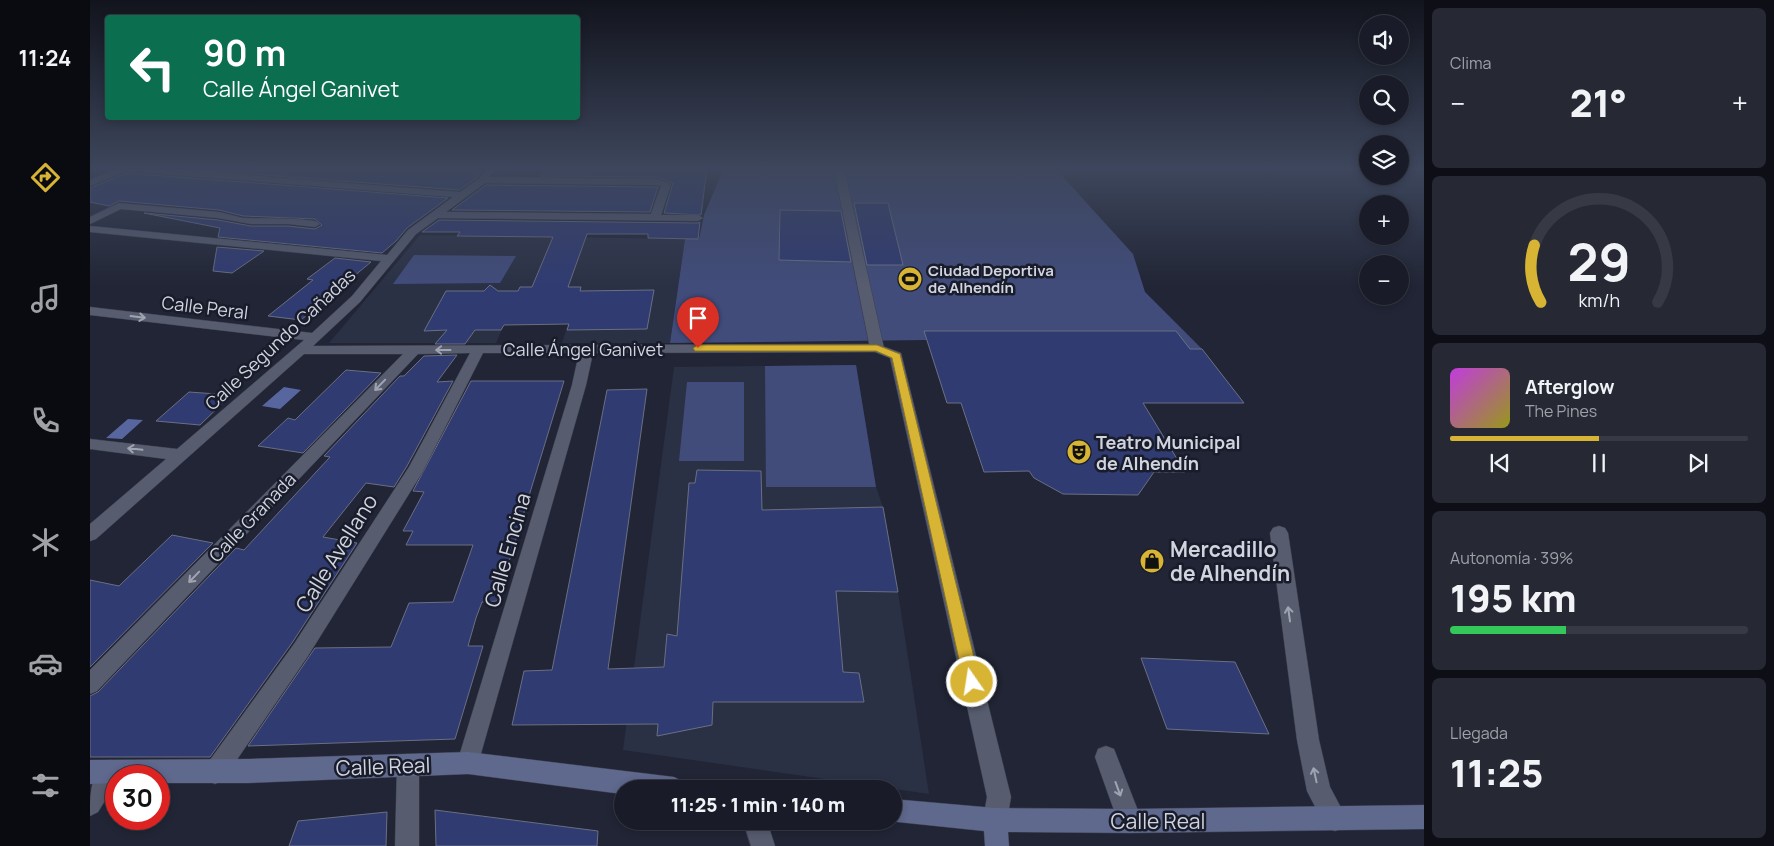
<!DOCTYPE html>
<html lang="es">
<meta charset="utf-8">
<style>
body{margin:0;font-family:Manrope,sans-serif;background:#262934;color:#f1f3f6;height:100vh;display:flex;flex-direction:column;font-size:19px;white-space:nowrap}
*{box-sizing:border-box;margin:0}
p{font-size:16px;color:#9fa1a8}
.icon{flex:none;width:28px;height:28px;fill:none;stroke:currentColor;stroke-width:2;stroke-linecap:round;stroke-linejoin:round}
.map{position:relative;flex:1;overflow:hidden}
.side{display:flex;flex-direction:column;gap:8px;padding:8px;background:#0e0f16;width:350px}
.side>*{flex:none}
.guide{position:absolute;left:15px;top:15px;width:475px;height:105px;border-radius:5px;box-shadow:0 2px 8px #0003,0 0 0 1px #373a45;background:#0b6e4f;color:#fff;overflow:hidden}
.fabs{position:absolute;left:1269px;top:15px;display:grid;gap:10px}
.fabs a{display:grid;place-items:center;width:50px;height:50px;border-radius:50%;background:#191c28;box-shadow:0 2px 8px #0003,0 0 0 1px #373a45;font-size:25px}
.speed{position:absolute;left:15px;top:765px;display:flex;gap:10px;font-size:25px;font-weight:700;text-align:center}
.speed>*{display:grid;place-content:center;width:65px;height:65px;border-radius:50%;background:#191c28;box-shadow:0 2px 8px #0003,0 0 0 1px #373a45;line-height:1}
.speed .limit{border:8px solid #d22;background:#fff;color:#111}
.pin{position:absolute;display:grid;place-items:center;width:42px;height:42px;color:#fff;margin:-51px -21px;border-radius:50% 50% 50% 0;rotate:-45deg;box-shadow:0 0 5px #0007}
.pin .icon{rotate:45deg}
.me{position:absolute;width:55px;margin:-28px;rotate:347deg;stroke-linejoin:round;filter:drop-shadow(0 0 4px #0008)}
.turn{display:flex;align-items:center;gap:18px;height:105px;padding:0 15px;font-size:22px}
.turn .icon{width:65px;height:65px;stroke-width:2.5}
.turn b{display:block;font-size:35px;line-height:42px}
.big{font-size:38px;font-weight:800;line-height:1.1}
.side .card{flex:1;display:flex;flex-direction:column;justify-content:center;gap:8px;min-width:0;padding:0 18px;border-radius:8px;background:#262934}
.side .dial{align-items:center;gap:0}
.dial svg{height:130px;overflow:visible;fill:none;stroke:#373a45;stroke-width:7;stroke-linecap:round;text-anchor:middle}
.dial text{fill:#f1f3f6;stroke:none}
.song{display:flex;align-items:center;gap:15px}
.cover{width:60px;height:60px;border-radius:8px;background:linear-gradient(135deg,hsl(290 70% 55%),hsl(60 70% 35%))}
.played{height:5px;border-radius:2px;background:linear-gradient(90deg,#d8b434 50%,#373a45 50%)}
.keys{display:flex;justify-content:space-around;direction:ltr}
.heat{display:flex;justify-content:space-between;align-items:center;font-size:28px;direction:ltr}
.charge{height:8px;border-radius:4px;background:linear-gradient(90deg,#34c759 39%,#373a45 0)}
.trip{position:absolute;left:524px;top:780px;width:288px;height:50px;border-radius:25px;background:#191c28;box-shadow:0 2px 8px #0003,0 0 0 1px #373a45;font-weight:800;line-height:50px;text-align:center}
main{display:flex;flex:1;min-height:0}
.tab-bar{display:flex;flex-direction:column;width:90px;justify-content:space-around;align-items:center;background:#0a0b10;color:#9fa1a8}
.tab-bar .icon{width:35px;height:35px}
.tab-bar .active{color:#d8b434}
.tab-bar b{font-size:22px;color:#f1f3f6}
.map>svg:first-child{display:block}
.built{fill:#2b3145}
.green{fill:#414c7b}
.water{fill:#5866a0}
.building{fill:#303b72;stroke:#6a6f82}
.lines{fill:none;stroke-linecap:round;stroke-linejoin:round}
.lane-casing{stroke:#3e414f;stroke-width:1}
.street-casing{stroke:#3e414f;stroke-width:1}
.secondary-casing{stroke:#3e414f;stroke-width:1}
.lane{fill:#575c6f;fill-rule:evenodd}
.street{fill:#575c6f;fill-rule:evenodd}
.secondary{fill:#5f688d;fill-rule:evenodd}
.oneway{stroke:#a0a4b2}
.route{fill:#d8b434;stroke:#8c7522}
.labels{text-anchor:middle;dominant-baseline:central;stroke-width:5;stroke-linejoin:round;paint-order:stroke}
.far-poi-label{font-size:15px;font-weight:bold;fill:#d1d4df;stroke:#181c2b;text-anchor:start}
.street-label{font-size:18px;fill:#d1d4df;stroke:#181c2b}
.poi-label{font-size:18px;font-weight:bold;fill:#d1d4df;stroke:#181c2b;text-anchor:start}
.near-poi-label{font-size:21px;font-weight:bold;fill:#d1d4df;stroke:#181c2b;text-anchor:start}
.near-street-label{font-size:21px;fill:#d1d4df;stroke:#181c2b}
</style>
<main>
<nav class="tab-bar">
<b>11:24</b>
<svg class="icon active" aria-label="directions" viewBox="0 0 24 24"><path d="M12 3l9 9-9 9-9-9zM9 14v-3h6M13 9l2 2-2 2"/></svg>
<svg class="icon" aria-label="music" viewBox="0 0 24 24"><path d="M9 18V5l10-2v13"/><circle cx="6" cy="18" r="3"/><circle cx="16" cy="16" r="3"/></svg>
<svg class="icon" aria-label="phone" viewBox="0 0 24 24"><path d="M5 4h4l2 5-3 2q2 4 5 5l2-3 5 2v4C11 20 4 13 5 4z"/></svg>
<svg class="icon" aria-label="climate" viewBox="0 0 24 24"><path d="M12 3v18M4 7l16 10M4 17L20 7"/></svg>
<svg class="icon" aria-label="car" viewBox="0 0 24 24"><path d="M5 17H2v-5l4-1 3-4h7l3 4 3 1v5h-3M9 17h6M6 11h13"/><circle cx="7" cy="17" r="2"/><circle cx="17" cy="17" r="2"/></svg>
<svg class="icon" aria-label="filters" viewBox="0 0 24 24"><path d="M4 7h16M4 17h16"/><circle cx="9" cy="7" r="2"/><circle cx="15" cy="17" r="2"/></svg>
</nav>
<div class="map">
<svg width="1334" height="846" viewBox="0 0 1334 846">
<rect width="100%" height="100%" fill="#212535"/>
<path class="built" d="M330 235 595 239 580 343H472L478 324 414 325 406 343H239Z
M766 365 786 487 793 507 808 592 839 794 533 750 584 367Z"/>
<path class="green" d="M634 168H965L1043 254 1055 292 1112 349 1154 403H857L837 340 580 343 595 239H609L614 215Z
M324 255 426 256 410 283 303 284Z
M766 365 786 487H676L675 366Z
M597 382H654V461H589Z"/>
<path class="water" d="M194 387 211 390 190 409 172 406Z
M38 419 53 420 32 439 16 438Z"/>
<path class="building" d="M82 168H392L387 178 369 190Z
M455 168H617L611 215 574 213 583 183 567 177 450 176Z
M37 173 358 198 317 228 306 241 292 253 128 237 130 228 54 213 128 220 161 226H198L225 229 232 225 225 219 153 216 129 210 29 201 19 206 0 202V188Z
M396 185 566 187H568L560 212 362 210Z
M764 203H798L813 265H777Z
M690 210 751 211 761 262 689 260Z
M349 220 608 223 610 222 608 239 558 238V234H497L478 287H491L490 291 564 290 557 329 477 330 479 324 414 325 411 330H385L375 344H345L357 330 334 331 356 291H394L400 285 408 291H428L430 287H442L463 237 367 236 370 232H332Z
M127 247 174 251 142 273 123 271Z
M245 258 281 262 211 320 178 316 223 280 217 279Z
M834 331H1086L1100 349H1112L1154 403H1053L1095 472H1064L1048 495 973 494 944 478 939 471 894 472 871 403H857Z
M367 355 347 382 363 381 317 466 304 487 276 483 233 537 267 543 202 643 120 757H0V696L8 692 146 548 154 550 240 457 234 456 310 376H314L334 356Z
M256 370 291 373 213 453 168 446 198 418 205 420Z
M381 381H474L407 601 392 602 386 618 378 646H393L365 739 158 746 225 648 301 647 319 603 363 602 383 545H316L323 531H313L334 492 323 491Z
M557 389 518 669 574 667 577 634 587 636 599 483H605L607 470 671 471 672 510 793 507 808 592 746 591 753 672 769 673 774 702H623L622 725 567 736 568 724 422 725 434 671 462 670 517 390Z
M99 392 141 395 110 425 66 421Z
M82 535 123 543 0 667V580L29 586Z
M1051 658 1145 662 1179 734 1077 729Z
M345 810 508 831 507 846H346Z
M297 812 296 846H199L208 821Z"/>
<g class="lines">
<defs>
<path id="lane" d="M744 168H754L794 348 787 352 780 348Z
M1189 526 1195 528 1198 533 1229 740 1240 787 1257 819 1254 828 1245 831 1236 828 1217 791 1207 740 1180 533 1183 528Z
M1016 746 1024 749 1052 821 1049 830 1040 833 1031 830 1005 757 1008 749Z"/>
<path id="street" d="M29 168H64L370 192 390 178 397 168H406L399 177 566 179 581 184 571 215H608L613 218 608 221 348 218 326 234 270 302 223 346 787 344 811 353 921 797 917 820 914 829 905 832 896 829 893 820 897 797 800 358 785 352 503 353 496 385 386 771 378 774 370 771 367 763 482 385 489 353H393L332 473 218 656 133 780 125 784 117 780 113 772 117 764 204 644 319 467 380 353 328 354 7 691 0 694V670L313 354H214L6 539 0 541V524L76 459 0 449V439L87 449 214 340 0 315V307L222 333 262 296 291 261 0 232V226L297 255 318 230 363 197 37 171 0 186V180ZM395 183 566 185 571 186 561 214 356 212Z
M29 203 129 212 153 218 206 219 225 221 230 224 225 227 198 224H161L128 218 31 209 0 224V217Z
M318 754 326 757 329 765V846H305L307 765 310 757Z
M20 760 28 764 32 772 30 776H26V783L8 812 0 816C0 795 0 770 20 760Z
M653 821H677L685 846H661Z"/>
<path id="secondary" d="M378 752 584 777 592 781 596 789H532V794L378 774 158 783H69V776H26V783L0 784V760L158 759Z
M802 799 905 808 1040 809 1334 805V829L1040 833 918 832 919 846H895L894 831 798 821H802Z"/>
</defs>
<use href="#lane" class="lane-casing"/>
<use href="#street" class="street-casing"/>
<use href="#secondary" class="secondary-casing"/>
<use href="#lane" class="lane"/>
<use href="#street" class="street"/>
<use href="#secondary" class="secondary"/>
</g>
<defs><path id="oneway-shaft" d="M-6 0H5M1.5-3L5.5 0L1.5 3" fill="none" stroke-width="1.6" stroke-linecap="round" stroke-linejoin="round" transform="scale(1.25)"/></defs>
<g class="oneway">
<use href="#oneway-shaft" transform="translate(48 317) rotate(7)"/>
<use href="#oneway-shaft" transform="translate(353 350) rotate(180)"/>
<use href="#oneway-shaft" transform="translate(290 385) rotate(134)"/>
<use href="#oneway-shaft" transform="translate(45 449) rotate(-174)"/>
<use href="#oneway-shaft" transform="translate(104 577) rotate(134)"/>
<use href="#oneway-shaft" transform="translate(1199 614) rotate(-98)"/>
<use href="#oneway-shaft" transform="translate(1225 775) rotate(-102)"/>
<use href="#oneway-shaft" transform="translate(1028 789) rotate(70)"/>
</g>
<linearGradient id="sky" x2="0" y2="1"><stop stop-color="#12141d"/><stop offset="0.59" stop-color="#3d465c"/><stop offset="1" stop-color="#3d465c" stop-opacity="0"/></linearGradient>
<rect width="1334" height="286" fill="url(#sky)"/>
<path class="route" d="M608 345H787L810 354 890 682 888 687 882 689 876 687 874 682 802 358 786 351H605L603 348Z"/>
<defs>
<symbol id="stadium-disc" viewBox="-11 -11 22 22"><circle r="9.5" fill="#d8b434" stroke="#181c2b"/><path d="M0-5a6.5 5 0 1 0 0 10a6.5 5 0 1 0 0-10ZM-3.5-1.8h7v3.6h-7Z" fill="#111"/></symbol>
<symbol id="theatre-disc" viewBox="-11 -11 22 22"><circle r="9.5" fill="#d8b434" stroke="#181c2b"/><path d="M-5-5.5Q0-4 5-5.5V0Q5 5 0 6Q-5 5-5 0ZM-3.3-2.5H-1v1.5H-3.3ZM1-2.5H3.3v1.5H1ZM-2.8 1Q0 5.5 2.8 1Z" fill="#111"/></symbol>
<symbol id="shop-disc" viewBox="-11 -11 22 22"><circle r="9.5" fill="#d8b434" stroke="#181c2b"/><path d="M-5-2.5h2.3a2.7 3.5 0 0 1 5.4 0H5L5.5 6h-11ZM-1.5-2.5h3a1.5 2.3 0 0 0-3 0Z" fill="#111"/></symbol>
</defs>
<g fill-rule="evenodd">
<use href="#stadium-disc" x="806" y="265" width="28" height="28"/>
<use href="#theatre-disc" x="975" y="438" width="28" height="28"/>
<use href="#shop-disc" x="1048" y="547" width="28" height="28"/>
</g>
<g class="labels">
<g class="far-poi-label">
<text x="838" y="270">Ciudad Deportiva<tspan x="838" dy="17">de Alhendín</tspan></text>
</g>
<g class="street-label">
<text transform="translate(115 307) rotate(7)">Calle Peral</text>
<text transform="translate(190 339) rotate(-43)">Calle Segundo Cañadas</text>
<text x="493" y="349">Calle Ángel Ganivet</text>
<text transform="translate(162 517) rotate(-46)">Calle Granada</text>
</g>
<g class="poi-label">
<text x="1006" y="442">Teatro Municipal<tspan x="1006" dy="21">de Alhendín</tspan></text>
</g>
<g class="near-poi-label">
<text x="1080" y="549">Mercadillo<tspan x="1080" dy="24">de Alhendín</tspan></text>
</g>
<g class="near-street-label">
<text transform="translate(417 550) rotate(-74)">Calle Encina</text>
<text transform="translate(246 553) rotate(-58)">Calle Avellano</text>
<text transform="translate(293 766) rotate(-2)">Calle Real</text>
<text x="1068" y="821">Calle Real</text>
</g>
</g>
</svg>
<div class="fabs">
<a><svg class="icon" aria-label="sound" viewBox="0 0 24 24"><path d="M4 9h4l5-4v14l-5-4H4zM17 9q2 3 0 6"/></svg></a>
<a><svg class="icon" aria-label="search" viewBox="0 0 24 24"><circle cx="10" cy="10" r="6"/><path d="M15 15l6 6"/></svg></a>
<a><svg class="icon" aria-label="layers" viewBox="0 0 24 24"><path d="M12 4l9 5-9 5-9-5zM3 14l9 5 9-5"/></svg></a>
<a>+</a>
<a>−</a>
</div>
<div class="speed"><div class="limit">30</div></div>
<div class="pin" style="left:608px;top:348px;background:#d93025"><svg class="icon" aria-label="arrive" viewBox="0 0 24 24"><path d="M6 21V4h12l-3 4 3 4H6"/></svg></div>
<svg class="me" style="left:882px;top:682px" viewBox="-20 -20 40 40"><circle r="17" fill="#d8b434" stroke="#fff" stroke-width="3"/><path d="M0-11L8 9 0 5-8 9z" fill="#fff"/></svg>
<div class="trip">11:25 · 1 min · 140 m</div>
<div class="guide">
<div class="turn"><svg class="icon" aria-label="left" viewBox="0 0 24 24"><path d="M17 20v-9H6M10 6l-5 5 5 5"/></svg><div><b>90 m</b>Calle Ángel Ganivet</div></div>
</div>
</div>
<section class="side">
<div class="card"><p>Clima</p>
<div class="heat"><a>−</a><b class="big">21°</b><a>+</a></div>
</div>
<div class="card dial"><svg viewBox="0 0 100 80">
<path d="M14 69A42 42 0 1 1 86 69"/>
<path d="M14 69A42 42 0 0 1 10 34" stroke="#d8b434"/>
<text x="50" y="56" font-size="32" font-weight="700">29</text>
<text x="50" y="72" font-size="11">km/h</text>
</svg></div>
<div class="card">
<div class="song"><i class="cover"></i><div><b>Afterglow</b><p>The Pines</p></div></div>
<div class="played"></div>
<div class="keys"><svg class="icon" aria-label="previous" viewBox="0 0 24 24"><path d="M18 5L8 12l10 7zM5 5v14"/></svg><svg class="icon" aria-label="pause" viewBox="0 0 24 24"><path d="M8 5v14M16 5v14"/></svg><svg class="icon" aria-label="next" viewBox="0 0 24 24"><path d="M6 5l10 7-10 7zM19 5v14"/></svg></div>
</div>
<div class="card"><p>Autonomía · 39%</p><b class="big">195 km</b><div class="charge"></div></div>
<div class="card"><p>Llegada</p><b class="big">11:25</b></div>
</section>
</main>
